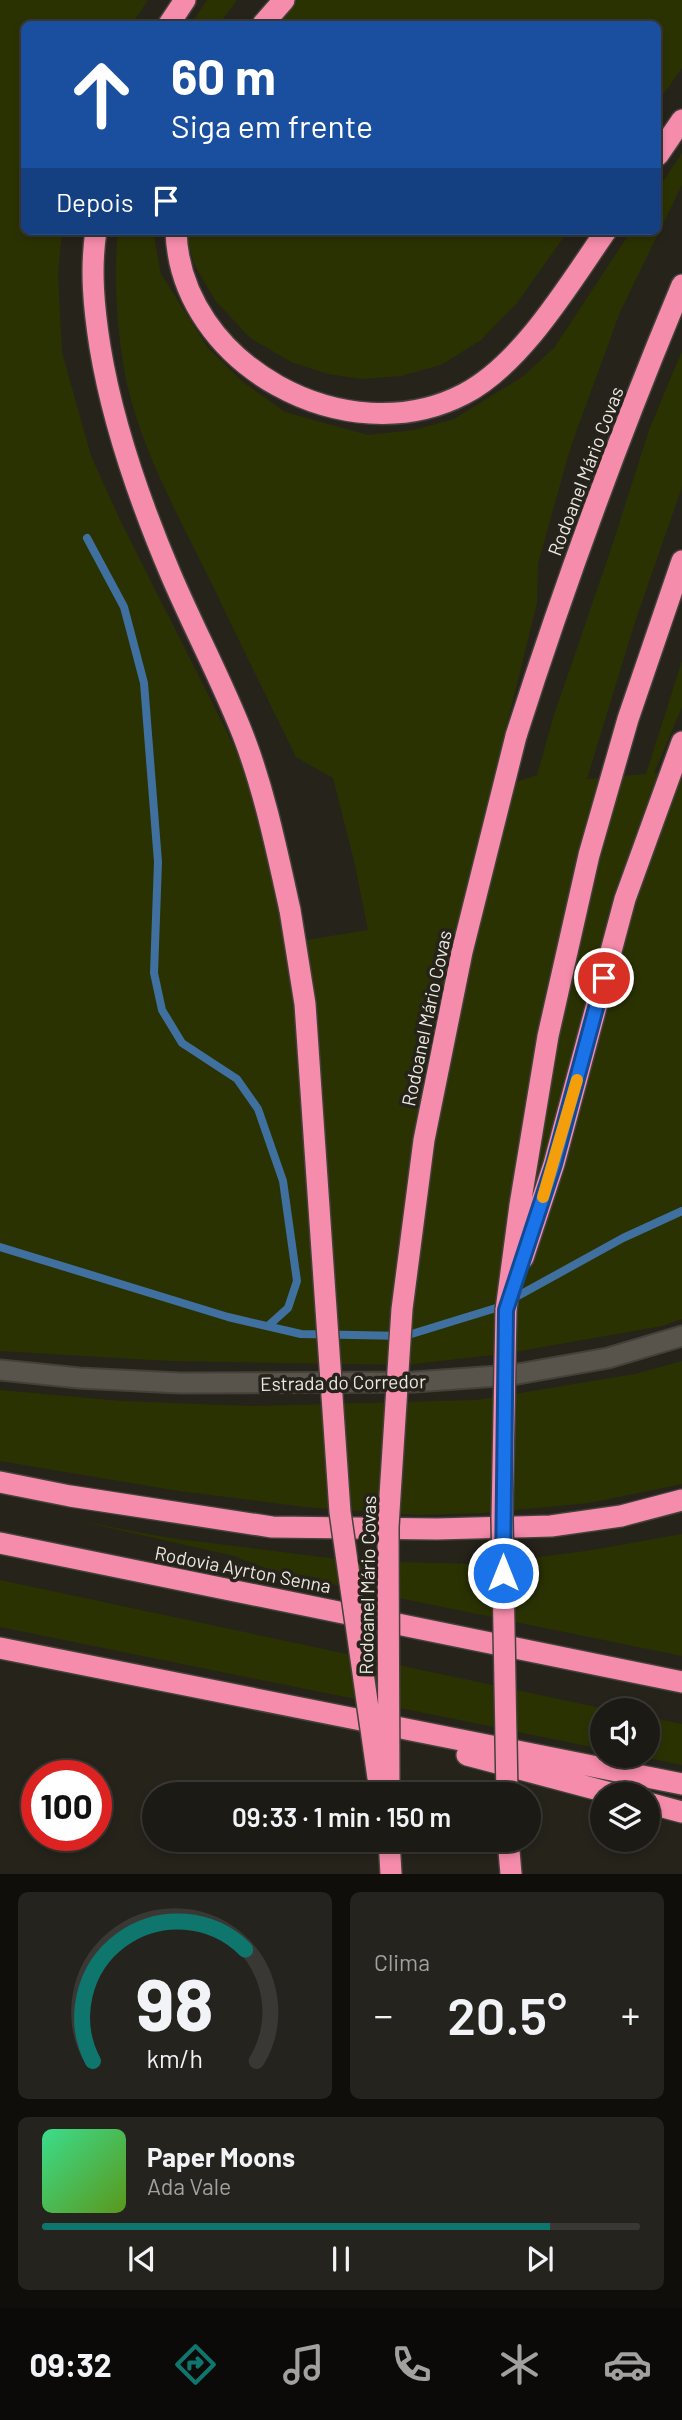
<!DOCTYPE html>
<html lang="pt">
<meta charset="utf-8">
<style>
body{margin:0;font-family:Barlow,sans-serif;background:#25231d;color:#f1f3f6;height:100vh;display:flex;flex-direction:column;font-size:26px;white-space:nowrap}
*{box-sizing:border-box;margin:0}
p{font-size:23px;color:#a0a1a0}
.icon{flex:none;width:38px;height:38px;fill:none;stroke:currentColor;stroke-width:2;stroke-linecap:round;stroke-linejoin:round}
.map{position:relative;height:1874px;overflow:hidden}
.panel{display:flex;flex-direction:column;gap:18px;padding:18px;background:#0f0e0b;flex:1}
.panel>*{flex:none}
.hud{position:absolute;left:21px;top:21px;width:640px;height:214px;border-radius:10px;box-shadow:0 4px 10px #0003,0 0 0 2px #3a3834;background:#1a4fa0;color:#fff;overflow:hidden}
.controls{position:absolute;left:590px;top:1698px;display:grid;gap:14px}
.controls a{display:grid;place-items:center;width:70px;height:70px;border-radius:50%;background:#1c1a14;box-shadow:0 4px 10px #0003,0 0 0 2px #3a3834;font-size:35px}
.speed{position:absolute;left:21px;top:1760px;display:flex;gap:14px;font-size:35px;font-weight:700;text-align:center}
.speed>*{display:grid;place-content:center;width:91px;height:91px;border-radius:50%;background:#1c1a14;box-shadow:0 4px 10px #0003,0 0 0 2px #3a3834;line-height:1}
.speed .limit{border:10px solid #d22;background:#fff;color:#111}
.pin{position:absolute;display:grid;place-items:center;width:60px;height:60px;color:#fff;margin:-30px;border:4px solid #fff;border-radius:50%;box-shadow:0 2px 7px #0007}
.me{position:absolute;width:77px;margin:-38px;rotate:0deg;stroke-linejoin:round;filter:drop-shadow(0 0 5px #0008)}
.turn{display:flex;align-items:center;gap:24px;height:147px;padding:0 35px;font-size:32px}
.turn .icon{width:91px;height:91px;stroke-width:2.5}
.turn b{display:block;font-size:49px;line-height:60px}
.then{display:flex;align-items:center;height:66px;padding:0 35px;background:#0003;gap:14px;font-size:26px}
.big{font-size:52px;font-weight:600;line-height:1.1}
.panel .tile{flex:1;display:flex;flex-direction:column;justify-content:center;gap:10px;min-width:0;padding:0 24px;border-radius:10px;background:#25231d}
.panel .dial{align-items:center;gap:0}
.dial svg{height:182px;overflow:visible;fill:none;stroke:#3a3834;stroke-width:7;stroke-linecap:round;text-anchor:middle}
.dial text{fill:#f1f3f6;stroke:none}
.song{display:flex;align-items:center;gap:21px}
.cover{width:84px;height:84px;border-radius:10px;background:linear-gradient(135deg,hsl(150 70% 55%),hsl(90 70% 35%))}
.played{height:7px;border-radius:4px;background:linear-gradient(90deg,#0f766e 85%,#3a3834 85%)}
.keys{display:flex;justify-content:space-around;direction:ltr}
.heat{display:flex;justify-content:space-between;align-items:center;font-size:38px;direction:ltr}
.panel .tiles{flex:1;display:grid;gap:18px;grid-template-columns:1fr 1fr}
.tile:last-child{grid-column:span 2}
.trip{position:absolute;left:142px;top:1782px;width:399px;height:70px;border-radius:35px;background:#1c1a14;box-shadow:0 4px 10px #0003,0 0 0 2px #3a3834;font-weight:600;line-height:70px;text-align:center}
.dock{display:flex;height:112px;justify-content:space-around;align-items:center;background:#0b0a08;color:#a0a1a0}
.dock .icon{width:49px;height:49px}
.dock .selected{color:#0f766e}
.dock b{font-size:32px;color:#f1f3f6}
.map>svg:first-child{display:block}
.green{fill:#2b3202}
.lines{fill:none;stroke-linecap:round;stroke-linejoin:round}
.stream{stroke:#40709f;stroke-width:8}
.tertiary-casing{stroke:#44413b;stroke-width:23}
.motorway-casing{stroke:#44413b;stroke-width:24}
.tertiary{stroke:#58544b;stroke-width:19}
.motorway{stroke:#f68cab;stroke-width:21}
.motorway-bridge-casing{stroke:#44413b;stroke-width:24;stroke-linecap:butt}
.motorway-bridge{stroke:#f68cab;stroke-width:21}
.route-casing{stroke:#114b97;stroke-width:18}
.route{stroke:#1a73e8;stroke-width:12}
.slow{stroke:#f59e0b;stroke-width:12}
.labels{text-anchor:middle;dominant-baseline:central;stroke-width:7;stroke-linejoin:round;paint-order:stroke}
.street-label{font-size:19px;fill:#ebe8e3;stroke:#26231b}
</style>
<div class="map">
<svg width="682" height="1874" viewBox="0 0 682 1874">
<rect width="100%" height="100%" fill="#26231b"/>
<path class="green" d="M0 0H148L132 24H24V231H62L58 274 62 352 91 456 120 520 239 756 266 829 294 942 368 930 355 865 333 778 296 757C267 698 238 639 210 580 180 519 142 451 127 384 117 335 113 281 118 231H153L161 274 208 348 243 382 285 412 368 435 414 430 454 419 522 377 554 348 631 231H658V189L682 153V185L620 312 570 449 538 564 537 603 491 790 537 775 553 718 611 549 649 430 682 351V487L635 622 587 779 646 774 682 661V707L654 773 682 771V1319L662 1326 509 1353 406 1365 169 1361 0 1351Z
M207 0H237L219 24H191Z
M278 0H682V68L658 102V24H257Z
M185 231H568L517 303 481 340 441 365 401 376 362 379 328 374 291 362 250 338 215 300 194 264Z
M682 1361V1484L589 1503 485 1513 418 1515 304 1507 179 1491 0 1461V1390L121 1401 250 1406 477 1400 635 1374Z
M79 1521 170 1538 353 1561 482 1564 586 1551 682 1534V1656L281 1574 234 1556Z
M0 1580 610 1710H602V1749L0 1627Z
M648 1717 682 1724V1765L633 1755H648Z"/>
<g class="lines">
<path class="stream" d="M87 538 124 607 144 683 158 862 154 973 162 1010 182 1043 237 1079 258 1109 283 1181 297 1281 288 1308 268 1326
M0 1247 228 1317 301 1334 405 1336 496 1308 623 1238 682 1211"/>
<defs>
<path id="tertiary" d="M0 1370 79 1378 180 1383 414 1382 512 1375 608 1358 682 1336"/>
<path id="motorway" d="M169 24 185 0
M263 24 284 0
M658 155 682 120
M96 231C90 270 94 309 100 347 113 426 140 502 171 575 194 629 222 681 243 735 265 792 277 852 290 910
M176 231C180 365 347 455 464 394 522 364 569 284 606 231
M516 736C565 583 620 433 682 285
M523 1258 554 1164 625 899 682 742
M506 1310 520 1205 548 1036 589 855 628 719 682 561
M0 1482 70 1496 272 1527 437 1529 551 1526 621 1516 682 1500
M0 1543 682 1682
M0 1648 682 1784
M467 1755 614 1794
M648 1803 682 1812
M389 1839 391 1874
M508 1839 511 1874"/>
</defs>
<use href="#tertiary" class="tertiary-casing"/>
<use href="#motorway" class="motorway-casing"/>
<use href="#tertiary" class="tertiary"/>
<use href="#motorway" class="motorway"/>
<defs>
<path id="motorway-bridge" d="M290 910 305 1004 340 1512 378 1778
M506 1310 502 1518 507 1794
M389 1794 388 1527 402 1309 424 1140 462 952 516 736"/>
</defs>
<use href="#motorway-bridge" class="motorway-bridge-casing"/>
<use href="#motorway-bridge" class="motorway-bridge"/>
</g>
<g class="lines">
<defs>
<path id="route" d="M503 1573 506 1310 554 1164 604 978"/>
</defs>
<use href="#route" class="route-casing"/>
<use href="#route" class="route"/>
<path class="slow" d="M543 1197 577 1080"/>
</g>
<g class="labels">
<g class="street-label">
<text transform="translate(585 471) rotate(-69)">Rodoanel Mário Covas</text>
<text transform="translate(426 1018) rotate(-78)">Rodoanel Mário Covas</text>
<text transform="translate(343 1382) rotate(-1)">Estrada do Corredor</text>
<text transform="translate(243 1569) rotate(11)">Rodovia Ayrton Senna</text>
<text transform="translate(367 1585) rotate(-89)">Rodoanel Mário Covas</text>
</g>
</g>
</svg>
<div class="controls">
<a><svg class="icon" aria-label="sound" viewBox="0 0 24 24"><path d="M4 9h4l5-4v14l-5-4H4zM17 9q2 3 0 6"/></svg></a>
<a><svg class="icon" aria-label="layers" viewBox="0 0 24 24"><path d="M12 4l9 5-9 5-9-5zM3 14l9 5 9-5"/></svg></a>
</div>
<div class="speed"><div class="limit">100</div></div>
<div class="pin" style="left:604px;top:978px;background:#d93025"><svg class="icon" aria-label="arrive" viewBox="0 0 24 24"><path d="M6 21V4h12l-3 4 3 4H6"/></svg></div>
<svg class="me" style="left:503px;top:1573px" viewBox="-20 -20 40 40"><circle r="17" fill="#1a73e8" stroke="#fff" stroke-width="3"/><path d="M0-11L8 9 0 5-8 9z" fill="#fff"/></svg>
<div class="trip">09:33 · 1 min · 150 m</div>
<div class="hud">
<div class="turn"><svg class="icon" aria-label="ahead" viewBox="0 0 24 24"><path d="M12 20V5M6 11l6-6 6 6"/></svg><div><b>60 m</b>Siga em frente</div></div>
<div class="then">Depois<svg class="icon" aria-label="arrive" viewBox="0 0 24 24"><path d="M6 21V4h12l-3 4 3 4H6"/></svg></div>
</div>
</div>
<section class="panel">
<div class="tiles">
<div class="tile dial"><svg viewBox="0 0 100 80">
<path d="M14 69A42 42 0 1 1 86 69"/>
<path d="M14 69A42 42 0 0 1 81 20" stroke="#0f766e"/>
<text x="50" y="56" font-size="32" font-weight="700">98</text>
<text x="50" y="72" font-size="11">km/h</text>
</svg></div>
<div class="tile"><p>Clima</p>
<div class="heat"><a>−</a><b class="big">20.5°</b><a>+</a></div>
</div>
<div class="tile">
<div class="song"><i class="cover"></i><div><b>Paper Moons</b><p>Ada Vale</p></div></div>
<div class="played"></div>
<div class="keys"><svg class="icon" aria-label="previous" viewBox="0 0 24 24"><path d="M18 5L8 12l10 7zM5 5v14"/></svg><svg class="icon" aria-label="pause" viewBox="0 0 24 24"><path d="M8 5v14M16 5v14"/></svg><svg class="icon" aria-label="next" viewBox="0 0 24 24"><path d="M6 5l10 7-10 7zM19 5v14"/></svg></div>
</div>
</div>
</section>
<nav class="dock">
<b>09:32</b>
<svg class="icon selected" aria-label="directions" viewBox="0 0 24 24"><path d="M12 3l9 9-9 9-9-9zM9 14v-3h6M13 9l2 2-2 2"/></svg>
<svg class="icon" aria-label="music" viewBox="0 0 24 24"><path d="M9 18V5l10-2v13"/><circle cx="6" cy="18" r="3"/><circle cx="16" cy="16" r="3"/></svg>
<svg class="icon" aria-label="phone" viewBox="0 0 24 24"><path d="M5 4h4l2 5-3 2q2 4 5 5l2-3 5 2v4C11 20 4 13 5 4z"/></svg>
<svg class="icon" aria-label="climate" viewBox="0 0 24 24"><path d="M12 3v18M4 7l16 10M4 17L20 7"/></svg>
<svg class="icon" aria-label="car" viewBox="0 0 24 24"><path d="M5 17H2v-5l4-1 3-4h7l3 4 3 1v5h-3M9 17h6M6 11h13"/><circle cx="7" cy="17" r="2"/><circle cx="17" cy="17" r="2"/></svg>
</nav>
